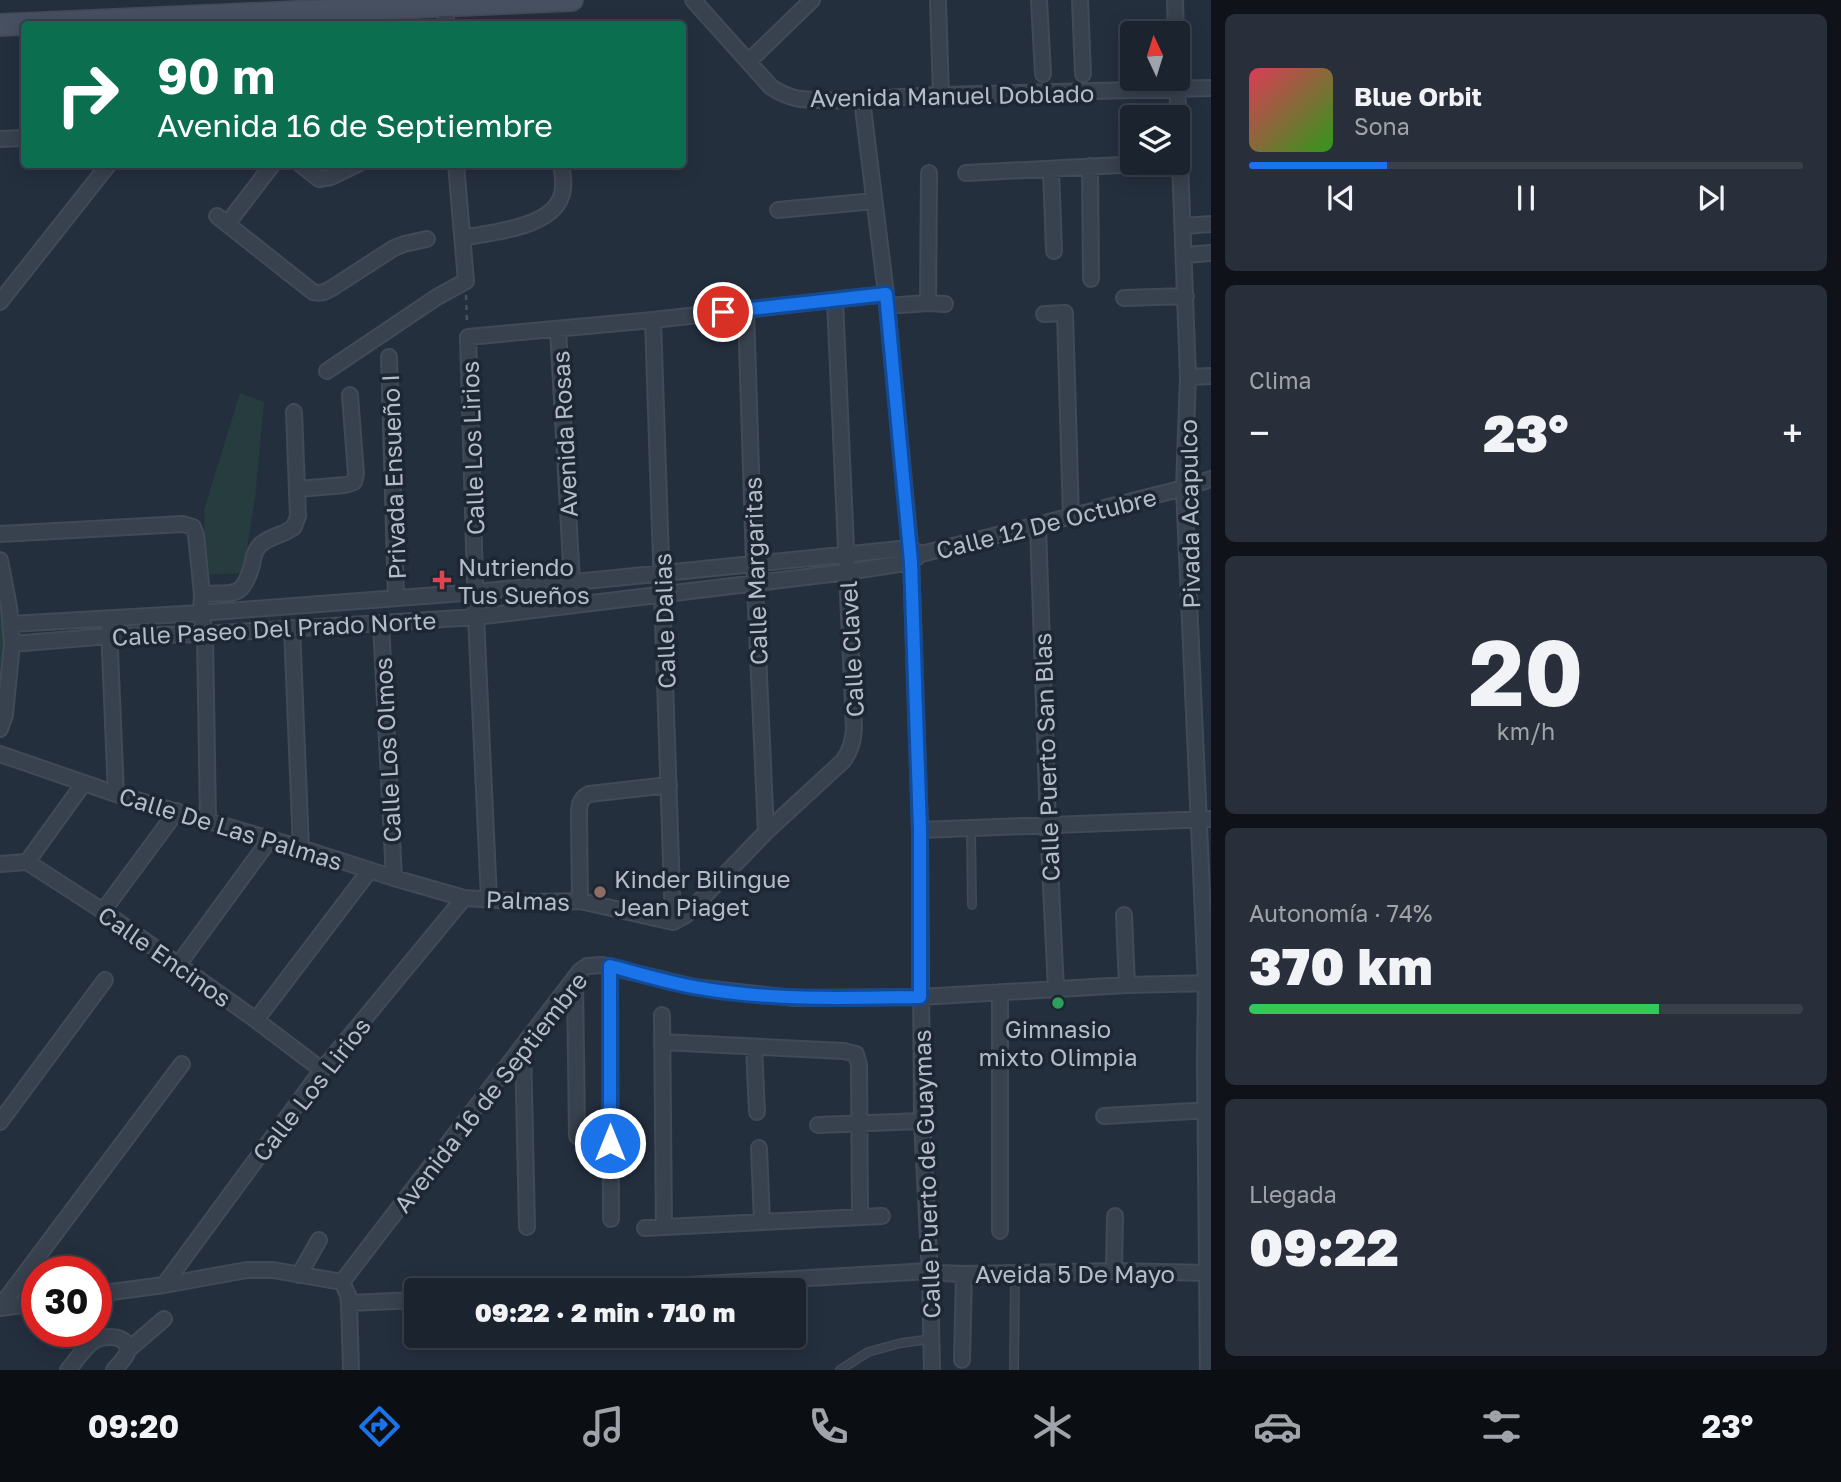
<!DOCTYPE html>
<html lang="es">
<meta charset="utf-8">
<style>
body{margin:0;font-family:"Golos Text",sans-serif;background:#282f3a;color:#f1f3f6;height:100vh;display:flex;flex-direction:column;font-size:26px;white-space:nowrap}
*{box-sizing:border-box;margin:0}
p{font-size:23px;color:#a0a4aa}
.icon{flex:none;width:38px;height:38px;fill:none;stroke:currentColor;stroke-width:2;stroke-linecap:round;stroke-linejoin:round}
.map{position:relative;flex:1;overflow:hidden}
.drawer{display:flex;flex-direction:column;gap:14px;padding:14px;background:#0f1319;width:630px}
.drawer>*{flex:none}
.top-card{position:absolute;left:21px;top:21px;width:665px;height:147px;border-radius:7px;box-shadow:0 4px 18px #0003,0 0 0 2px #39404a;background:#0b6e4f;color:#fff;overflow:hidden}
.needle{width:46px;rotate:356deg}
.controls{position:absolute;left:1120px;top:21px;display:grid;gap:14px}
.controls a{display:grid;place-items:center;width:70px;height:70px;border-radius:7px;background:#1b232e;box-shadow:0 4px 18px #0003,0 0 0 2px #39404a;font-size:35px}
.speed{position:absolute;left:21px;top:1256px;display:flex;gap:14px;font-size:35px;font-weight:700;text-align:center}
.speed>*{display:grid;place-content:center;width:91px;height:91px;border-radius:50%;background:#1b232e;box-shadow:0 4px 18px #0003,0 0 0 2px #39404a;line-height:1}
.speed .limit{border:10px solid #d22;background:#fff;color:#111}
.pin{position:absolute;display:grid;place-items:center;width:60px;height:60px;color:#fff;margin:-30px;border:4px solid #fff;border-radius:50%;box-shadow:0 2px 7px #0007}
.me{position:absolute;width:77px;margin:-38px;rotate:0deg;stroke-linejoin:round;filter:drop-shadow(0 0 5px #0008)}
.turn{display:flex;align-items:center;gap:24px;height:147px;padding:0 21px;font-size:32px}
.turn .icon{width:91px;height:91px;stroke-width:2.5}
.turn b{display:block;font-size:49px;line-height:60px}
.big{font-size:52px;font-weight:800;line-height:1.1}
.drawer .card{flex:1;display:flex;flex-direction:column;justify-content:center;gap:10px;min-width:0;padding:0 24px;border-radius:10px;background:#282f3a}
.drawer .dial{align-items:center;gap:0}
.dial b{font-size:91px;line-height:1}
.song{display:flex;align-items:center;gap:21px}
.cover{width:84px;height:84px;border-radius:10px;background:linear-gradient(135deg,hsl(350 70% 55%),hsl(110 70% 35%))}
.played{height:7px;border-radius:4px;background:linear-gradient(90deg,#1a73e8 25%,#39404a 25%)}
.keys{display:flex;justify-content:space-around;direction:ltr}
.heat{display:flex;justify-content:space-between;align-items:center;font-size:38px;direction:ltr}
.charge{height:10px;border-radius:5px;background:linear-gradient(90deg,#34c759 74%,#39404a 0)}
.trip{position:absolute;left:404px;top:1278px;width:402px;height:70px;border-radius:7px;background:#1b232e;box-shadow:0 4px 18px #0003,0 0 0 2px #39404a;font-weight:800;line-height:70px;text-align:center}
.tabs{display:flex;height:112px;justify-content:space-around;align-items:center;background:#0b0e12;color:#a0a4aa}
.tabs .icon{width:49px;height:49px}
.tabs .selected{color:#1a73e8}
.tabs b{font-size:32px;color:#f1f3f6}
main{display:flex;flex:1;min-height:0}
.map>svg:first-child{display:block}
.green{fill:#263c3f}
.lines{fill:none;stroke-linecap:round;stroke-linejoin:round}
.lane-casing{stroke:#414a57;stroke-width:10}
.street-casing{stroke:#414a57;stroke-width:18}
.secondary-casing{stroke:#414a57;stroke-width:24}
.path{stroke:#3f5557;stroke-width:2.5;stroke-dasharray:5 5;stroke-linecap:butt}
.lane{stroke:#38414e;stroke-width:7}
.street{stroke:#38414e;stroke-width:14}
.secondary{stroke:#465061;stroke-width:21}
.route-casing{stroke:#114b97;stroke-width:18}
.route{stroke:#1a73e8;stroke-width:12}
.health-dot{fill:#e0444e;stroke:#1d2633;stroke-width:2.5}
.education-dot{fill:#8d6e63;stroke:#1d2633;stroke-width:2.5}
.leisure-dot{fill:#2e9e5b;stroke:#1d2633;stroke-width:2.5}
.labels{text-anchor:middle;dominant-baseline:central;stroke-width:7;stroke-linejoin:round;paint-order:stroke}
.street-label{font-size:24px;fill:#b4bcc9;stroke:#1d2633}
.poi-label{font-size:24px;fill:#b4bcc9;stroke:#1d2633;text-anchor:start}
</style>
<main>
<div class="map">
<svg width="1211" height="1370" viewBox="0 0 1211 1370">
<rect width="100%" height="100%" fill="#242f3e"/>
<path class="green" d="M240 393 264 402 255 498 243 573 206 575 204 510Z
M0 567 12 645 0 724Z"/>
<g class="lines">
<defs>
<path id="lane" d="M971 828 972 905
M840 1370 868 1352 901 1343 931 1339
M1014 1370 1015 1273"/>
<path id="street" d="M693 0 771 87C780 93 789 97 800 99 848 103 896 96 944 95 1033 93 1122 91 1211 88
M938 0 941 95
M1039 0 1043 74
M1080 0 1083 74
M1175 0 1176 33
M445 6 446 24
M749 61 812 0
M1177 79 1188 377 1184 488 1206 983 1205 1062 1208 1370
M862 100 886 294 911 556 920 830 922 1121 930 1275 932 1370
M0 139 24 138
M300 164 319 179 331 177 358 164
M1090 166 1091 279
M1051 169 1054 251
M966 173 1159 163
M778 210 874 201
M217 216 313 292C321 294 325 292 332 288L394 248 404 244 427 239
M227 224 273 164
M1184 226 1211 224
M463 238C491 232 550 228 561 197 565 187 563 175 561 164
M1185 255 1211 253
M1124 298 1186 296
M0 302 109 164
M928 303 929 173
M887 306 928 303 945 304
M746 310 754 564 766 832
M1044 314 1065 313 1071 517
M653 320 673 922
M558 329 572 582
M389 357 396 598
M327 371 437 297 466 281 456 164
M1188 377 1211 376
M298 489 345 485 354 482 356 474 350 395
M1038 525 1048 825 1056 989
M0 534 183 524 193 527 196 535 202 594 201 613 205 634 208 820
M0 560 9 607 12 644 5 715 0 729
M202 594C234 592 242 600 252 565 253 558 255 550 260 545 270 536 284 535 294 527L298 516 294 412
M381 623 394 878
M11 624 201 613 477 592 910 548 919 553
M109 627 116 794
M292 628 301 848
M12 644 109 636 205 634 476 617 847 572 911 562 921 554 1184 488 1211 479
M0 754 116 794 301 848 394 878 464 898 533 902 580 901 673 922
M920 830 1211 819
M27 862 84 783
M0 864 27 862 103 911 256 1020 322 1070
M489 899 476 617 468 337 653 320 886 294
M580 901 579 816C579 806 579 799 589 794L669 785
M103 911 177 811
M1124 915 1127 985
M673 922 686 915 766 832 843 761C851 750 853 741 854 728L835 300
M178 965 270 839
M610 966 611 1219
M575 978 577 1136
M662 1015 664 1227
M256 1020 370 870
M662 1042 844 1051 856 1054 859 1065 860 1217
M523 1047 527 1227
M754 1047 757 1112
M1104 1116 1211 1110
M0 1122 105 980
M818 1125 922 1121
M759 1148 762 1222
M645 1228 882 1216
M1000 1231V992
M1114 1271 1115 1216
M299 1275 319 1240
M342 1282 580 971 587 966 602 965 694 987 794 998 920 997 1127 985 1211 983
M164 1285 322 1070 464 898
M603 1290 929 1271 940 1273 964 1274 1114 1271 1211 1273
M96 1294 164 1285 247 1270H273L342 1282 348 1295 349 1303 351 1370
M349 1303 416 1300
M0 1307 182 1064
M0 1308 37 1303
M128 1350 164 1319
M962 1360 964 1274
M68 1370C76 1361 84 1347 94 1341 104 1334 132 1335 127 1353 125 1359 118 1365 114 1370"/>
<path id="secondary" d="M0 25 572 0"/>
</defs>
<use href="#lane" class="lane-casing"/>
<use href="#street" class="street-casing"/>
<use href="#secondary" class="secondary-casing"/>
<path class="path" d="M466 295 467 323"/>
<use href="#lane" class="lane"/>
<use href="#street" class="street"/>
<use href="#secondary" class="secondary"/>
</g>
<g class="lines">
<defs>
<path id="route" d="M610 1143V966C637 973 665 982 694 987 768 1001 845 998 920 997V830L911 562 886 294 723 312"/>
</defs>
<use href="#route" class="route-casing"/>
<use href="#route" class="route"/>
</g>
<path class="health-dot" d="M438.5 569.5h7v7h7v7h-7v7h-7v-7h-7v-7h7z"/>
<circle class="education-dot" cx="600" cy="892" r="7"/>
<circle class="leisure-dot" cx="1058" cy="1003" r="7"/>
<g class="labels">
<g class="street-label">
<text transform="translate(952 95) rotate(-1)">Avenida Manuel Doblado</text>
<text transform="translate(564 434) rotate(-93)">Avenida Rosas</text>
<text transform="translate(472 448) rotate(-92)">Calle Los Lirios</text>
<text transform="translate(393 477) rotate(-92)">Privada Ensueño I</text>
<text transform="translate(1189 514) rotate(-91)">Pivada Acapulco</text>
<text transform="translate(1046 523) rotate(-14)">Calle 12 De Octubre</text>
<text transform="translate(755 571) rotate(-92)">Calle Margaritas</text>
<text transform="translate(664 621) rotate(-92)">Calle Dalias</text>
<text transform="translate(274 628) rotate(-3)">Calle Paseo Del Prado Norte</text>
<text transform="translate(851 649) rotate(-93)">Calle Clavel</text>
<text transform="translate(387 750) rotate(-93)">Calle Los Olmos</text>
<text transform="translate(1046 757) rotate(-92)">Calle Puerto San Blas</text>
<text transform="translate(231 828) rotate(17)">Calle De Las Palmas</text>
<text transform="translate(528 900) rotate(2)">Palmas</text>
<text transform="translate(165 956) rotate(35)">Calle Encinos</text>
<text transform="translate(311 1089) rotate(-52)">Calle Los Lirios</text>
<text transform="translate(490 1092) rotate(-52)">Avenida 16 de Septiembre</text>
<text transform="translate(926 1174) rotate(-92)">Calle Puerto de Guaymas</text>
<text x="1075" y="1273">Aveida 5 De Mayo</text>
</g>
<g class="poi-label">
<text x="458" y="566">Nutriendo<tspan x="458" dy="28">Tus Sueños</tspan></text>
<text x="614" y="878">Kinder Bilingue<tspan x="614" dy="28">Jean Piaget</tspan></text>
<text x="1058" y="1028" text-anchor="middle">Gimnasio<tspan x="1058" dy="28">mixto Olimpia</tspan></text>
</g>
</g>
</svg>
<div class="controls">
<a><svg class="needle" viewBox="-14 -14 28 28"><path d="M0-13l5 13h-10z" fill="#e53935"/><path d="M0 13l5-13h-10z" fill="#a0a4aa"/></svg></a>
<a><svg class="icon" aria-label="layers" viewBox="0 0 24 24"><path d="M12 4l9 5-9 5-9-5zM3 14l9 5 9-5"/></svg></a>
</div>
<div class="speed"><div class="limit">30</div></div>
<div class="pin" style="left:723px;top:312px;background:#d93025"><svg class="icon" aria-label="arrive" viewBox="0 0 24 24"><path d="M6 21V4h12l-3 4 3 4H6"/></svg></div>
<svg class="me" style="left:610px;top:1143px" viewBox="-20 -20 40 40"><circle r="17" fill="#1a73e8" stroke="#fff" stroke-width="3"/><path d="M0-11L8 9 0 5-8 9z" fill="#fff"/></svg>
<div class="trip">09:22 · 2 min · 710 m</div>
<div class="top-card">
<div class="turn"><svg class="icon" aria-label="right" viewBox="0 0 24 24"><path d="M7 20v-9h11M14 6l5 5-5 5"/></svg><div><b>90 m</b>Avenida 16 de Septiembre</div></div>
</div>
</div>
<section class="drawer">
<div class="card">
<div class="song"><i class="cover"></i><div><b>Blue Orbit</b><p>Sona</p></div></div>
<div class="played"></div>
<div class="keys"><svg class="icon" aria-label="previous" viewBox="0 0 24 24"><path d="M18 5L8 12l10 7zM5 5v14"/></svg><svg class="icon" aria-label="pause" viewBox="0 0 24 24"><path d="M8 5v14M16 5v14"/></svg><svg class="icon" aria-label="next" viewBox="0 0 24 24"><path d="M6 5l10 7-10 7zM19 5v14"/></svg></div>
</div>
<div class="card"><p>Clima</p>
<div class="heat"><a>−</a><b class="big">23°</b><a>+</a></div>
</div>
<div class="card dial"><b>20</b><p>km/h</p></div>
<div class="card"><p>Autonomía · 74%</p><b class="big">370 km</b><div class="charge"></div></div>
<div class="card"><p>Llegada</p><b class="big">09:22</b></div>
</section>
</main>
<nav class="tabs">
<b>09:20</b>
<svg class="icon selected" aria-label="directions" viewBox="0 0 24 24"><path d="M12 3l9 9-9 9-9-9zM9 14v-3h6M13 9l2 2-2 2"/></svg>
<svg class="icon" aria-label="music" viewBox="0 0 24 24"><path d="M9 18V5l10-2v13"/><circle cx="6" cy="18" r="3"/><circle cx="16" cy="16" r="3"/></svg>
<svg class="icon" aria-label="phone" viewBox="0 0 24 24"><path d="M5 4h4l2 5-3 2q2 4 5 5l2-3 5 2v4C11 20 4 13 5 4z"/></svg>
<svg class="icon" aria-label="climate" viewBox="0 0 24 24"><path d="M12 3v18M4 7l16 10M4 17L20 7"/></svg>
<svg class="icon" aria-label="car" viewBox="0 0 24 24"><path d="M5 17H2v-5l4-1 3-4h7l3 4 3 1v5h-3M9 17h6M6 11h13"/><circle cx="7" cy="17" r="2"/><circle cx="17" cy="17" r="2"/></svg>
<svg class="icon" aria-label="filters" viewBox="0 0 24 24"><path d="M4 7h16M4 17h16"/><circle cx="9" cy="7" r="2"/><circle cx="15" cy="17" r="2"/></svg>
<b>23°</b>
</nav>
